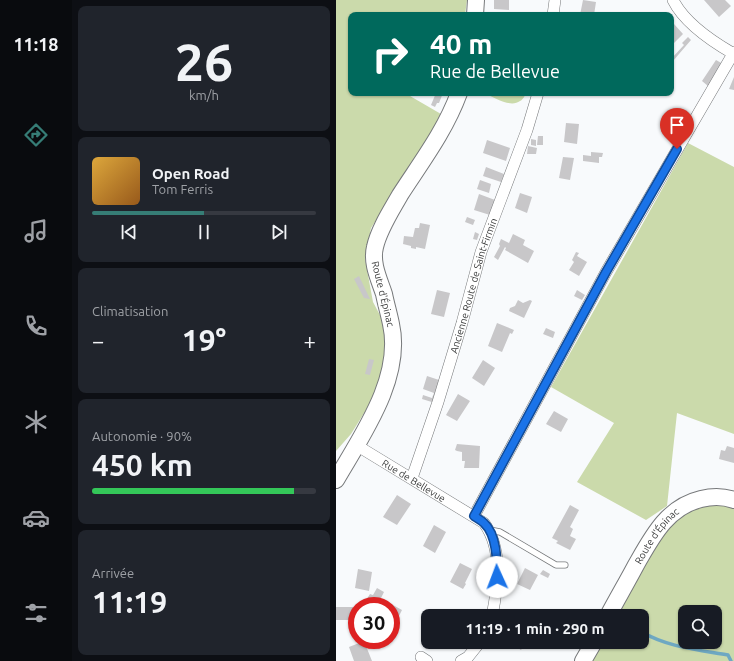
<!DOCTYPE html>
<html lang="fr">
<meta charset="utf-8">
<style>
body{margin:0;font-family:Ubuntu,sans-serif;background:#20242c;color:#f1f3f6;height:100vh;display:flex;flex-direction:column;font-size:15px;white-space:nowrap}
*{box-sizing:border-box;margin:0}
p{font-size:13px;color:#9ea1a6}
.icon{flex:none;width:22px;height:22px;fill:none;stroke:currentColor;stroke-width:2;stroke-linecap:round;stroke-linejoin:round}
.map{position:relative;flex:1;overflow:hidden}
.panel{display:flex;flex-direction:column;gap:6px;padding:6px;background:#0d0f14;width:264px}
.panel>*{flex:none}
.guide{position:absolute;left:12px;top:12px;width:326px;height:84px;border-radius:8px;box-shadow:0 1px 3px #0004;background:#00695c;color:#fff;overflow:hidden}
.tools{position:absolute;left:342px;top:605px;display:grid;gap:8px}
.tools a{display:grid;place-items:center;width:44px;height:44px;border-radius:8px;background:#171b24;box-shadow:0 1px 3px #0004;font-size:20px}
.speed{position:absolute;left:12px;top:597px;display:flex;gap:8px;font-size:20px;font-weight:700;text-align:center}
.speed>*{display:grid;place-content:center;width:52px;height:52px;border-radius:50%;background:#171b24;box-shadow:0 1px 3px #0004;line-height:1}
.speed .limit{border:6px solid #d22;background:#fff;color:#111}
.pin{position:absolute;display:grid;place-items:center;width:34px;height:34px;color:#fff;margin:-41px -17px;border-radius:50% 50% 50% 0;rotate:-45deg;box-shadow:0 0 4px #0007}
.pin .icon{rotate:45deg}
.me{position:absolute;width:44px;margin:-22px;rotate:358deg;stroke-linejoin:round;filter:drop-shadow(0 0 3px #0008)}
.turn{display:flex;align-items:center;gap:14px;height:84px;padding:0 16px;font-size:18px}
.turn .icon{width:52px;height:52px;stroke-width:2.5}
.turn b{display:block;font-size:28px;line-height:34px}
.big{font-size:30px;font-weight:700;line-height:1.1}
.panel .card{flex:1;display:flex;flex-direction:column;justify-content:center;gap:6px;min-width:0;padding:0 14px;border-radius:8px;background:#20242c}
.panel .dial{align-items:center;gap:0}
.dial b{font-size:52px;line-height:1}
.song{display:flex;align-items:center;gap:12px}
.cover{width:48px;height:48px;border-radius:6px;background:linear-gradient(135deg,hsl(40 70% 55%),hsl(30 70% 35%))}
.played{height:4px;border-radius:2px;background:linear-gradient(90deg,#367d76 50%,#363941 50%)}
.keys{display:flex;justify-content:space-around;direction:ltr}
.heat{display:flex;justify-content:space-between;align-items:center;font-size:22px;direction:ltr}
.charge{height:6px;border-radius:3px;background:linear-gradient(90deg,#34c759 90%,#363941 0)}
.trip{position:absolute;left:85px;top:609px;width:228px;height:40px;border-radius:8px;background:#171b24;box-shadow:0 1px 3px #0004;font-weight:700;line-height:40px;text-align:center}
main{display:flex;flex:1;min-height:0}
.tabs{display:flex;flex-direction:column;width:72px;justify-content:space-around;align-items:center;background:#090b0e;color:#9ea1a6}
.tabs .icon{width:28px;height:28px}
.tabs .active{color:#367d76}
.tabs b{font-size:18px;color:#f1f3f6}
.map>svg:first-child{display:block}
.green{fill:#cbdaab;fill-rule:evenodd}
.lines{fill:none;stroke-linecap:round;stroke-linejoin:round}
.stream{stroke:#6ea8c2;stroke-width:3.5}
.building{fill:#c8c7c9}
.service-casing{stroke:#76787a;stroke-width:7}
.minor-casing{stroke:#76787a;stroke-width:12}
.secondary-casing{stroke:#76787a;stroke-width:18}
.service{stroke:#fff;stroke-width:5.5}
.minor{stroke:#fff;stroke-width:11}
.secondary{stroke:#fff;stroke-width:16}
.route-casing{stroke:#114b97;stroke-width:10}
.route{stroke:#1a73e8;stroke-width:7}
.labels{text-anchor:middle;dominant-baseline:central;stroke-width:3.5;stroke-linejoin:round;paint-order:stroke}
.street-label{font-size:10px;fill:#393a3a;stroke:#fff}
</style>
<main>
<nav class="tabs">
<b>11:18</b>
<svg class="icon active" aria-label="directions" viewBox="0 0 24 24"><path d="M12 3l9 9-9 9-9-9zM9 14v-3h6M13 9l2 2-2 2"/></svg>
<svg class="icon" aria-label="music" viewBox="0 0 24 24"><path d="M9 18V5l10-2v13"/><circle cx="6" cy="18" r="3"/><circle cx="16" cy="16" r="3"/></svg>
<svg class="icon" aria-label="phone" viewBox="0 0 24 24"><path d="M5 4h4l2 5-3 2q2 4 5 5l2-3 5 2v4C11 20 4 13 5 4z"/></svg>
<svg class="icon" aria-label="climate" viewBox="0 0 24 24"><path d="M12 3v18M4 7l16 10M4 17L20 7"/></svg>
<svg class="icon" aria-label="car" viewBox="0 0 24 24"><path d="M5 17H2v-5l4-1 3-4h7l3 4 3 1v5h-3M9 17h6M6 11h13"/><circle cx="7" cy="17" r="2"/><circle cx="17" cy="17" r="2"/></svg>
<svg class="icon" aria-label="filters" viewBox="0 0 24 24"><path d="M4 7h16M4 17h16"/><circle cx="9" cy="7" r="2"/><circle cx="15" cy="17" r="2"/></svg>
</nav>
<section class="panel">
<div class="card dial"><b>26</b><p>km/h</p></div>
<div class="card">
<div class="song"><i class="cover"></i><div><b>Open Road</b><p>Tom Ferris</p></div></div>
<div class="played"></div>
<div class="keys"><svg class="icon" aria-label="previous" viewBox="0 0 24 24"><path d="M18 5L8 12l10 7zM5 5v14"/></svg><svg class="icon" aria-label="pause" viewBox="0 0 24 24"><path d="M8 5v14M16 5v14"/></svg><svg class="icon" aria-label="next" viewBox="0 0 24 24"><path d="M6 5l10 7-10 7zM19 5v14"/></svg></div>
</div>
<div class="card"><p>Climatisation</p>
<div class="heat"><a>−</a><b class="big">19°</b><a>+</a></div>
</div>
<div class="card"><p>Autonomie · 90%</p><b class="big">450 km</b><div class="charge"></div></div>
<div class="card"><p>Arrivée</p><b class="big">11:19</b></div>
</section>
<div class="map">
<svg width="398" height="661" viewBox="0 0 398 661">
<rect width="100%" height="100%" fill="#f8fafc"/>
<path class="green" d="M0 0H131L129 15H15V93H76L74 96 105 114 94 137 35 228 29 259 37 302 45 317 51 342 47 374 30 410 15 434 0 451Z
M149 93H190C189 95 187 100 184 101 175 108 158 98 149 93Z
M352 143 398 167V434L341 413 331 506 310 520 241 482 278 423 215 387Z
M378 503 398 508V661H253L264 642H306V616H279L329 528 358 508ZM349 612H379V642H349Z"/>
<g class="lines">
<path class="stream" d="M306 632C331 647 363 650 392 655L395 661"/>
</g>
<path class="building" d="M158 0H173V10L158 9Z
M247 0 260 2 258 15H244Z
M368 0H389L395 6 383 17Z
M338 24 347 34 335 46V28Z
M352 37 355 40 337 61 335 59 348 45 346 43Z
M380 60 387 64 372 86 366 81Z
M398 77V90L393 89Z
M100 93H107L103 103H101L99 107 95 105Z
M230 123 243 124 241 144 228 142Z
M202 136H207V145H201Z
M195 139 200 140V146L195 145Z
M151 140 174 148 170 161 147 153Z
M192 146 201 148 200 154H191Z
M255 152 267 153 266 157H263V163L247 161V155L255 156Z
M227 157 238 158 234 180 223 178Z
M150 167 168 174 165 182 147 176Z
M144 180 155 184 153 193 141 189Z
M184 193 196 197 191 213 179 208Z
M143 194 159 200 154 215 138 210Z
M131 217 139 220 137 225 129 222Z
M84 223 94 225 89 249 80 247V249L75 248V246L67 244 68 236 77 237 79 228H83Z
M139 232 143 234 141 240 137 239Z
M177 234 189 240 187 245 198 251 192 263 169 250 170 248 169 247 162 260 158 257 164 246 163 244 165 239 173 243Z
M240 252 243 253 241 256 251 262 243 276 233 270 238 262 236 260Z
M23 276 34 299 28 298 18 279Z
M101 290 114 293 108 317 95 314Z
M241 290 249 295 246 300 238 296Z
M182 300 187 303 194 300 196 301 188 318 173 311 174 308 179 306Z
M161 323 178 330 176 334 174 333 166 352 152 346Z
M210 328 219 332 217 338 207 334Z
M33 359 38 360 34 375 29 374Z
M147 360 159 368 148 386 136 378Z
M91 376 106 381 99 403 86 399 87 395 96 398 98 393 87 389Z
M122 394 134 401 121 421 110 415Z
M218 411 232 419 225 432 210 424Z
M121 444 144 446 143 468H128L129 461H126V452L121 451 119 450Z
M391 446 398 448V463L383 459 385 450 389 451Z
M61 495 75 504 61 525 47 517Z
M234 505 243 510 234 527 237 529 234 536 240 539 234 550 220 543 222 541 216 538Z
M98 525 110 532 99 553 87 546Z
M124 563 136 569 129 583 130 584 127 589 114 582Z
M189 568 202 575 194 590 181 584Z
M22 569 36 572 33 591 19 588Z
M207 570 214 574 212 578 204 574Z
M41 588 48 592 41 606 27 605 34 594 37 595Z
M55 604 66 610 58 626 55 625 54 606Z
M0 607H17V620H0Z
M28 641 36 661H18L13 647Z
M173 642H190L185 650Z"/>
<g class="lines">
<defs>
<path id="service" d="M154 530 164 532 220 565H229"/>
<g id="minor">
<path d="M337 0C348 22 377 42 398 54"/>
<path d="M217 15 219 0"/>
<path id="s1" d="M20 445 148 523C167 549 162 586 156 616"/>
<path id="s2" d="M76 478 102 402 126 323 145 252 191 130 202 93"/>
<path d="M138 516 270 272 398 52"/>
<path d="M85 657 91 661"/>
<path d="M125 661 132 657 144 642"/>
</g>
<g id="secondary">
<path d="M139 15 140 0"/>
<path d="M0 480C26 435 67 378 55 324 53 314 50 304 48 294 43 279 35 263 39 247 43 229 55 211 64 195 86 161 109 131 123 93"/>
<path id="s3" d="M272 616C281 599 291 582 300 565 316 537 331 507 365 499 377 496 387 496 398 500"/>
<path d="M247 661 258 642"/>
</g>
</defs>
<use href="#service" class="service-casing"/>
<use href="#minor" class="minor-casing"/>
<use href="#secondary" class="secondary-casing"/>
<use href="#service" class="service"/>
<use href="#minor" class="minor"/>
<use href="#secondary" class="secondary"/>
</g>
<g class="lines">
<defs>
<path id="route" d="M161 577C161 560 161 535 148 523 145 520 141 518 138 516L270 272 341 149"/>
</defs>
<use href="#route" class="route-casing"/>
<use href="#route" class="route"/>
</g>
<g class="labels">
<g class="street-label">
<text stroke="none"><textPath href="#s2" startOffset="202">Ancienne Route de Saint-Firmin</textPath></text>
<text transform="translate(47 294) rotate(76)">Route d'Épinac</text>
<text stroke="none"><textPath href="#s1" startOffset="68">Rue de Bellevue</textPath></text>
<text stroke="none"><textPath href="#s3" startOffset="94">Route d'Épinac</textPath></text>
</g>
</g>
</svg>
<div class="tools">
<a><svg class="icon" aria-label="search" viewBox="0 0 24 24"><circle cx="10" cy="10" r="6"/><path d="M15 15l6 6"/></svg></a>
</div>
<div class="speed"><div class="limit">30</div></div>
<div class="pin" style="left:341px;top:149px;background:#d93025"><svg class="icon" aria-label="arrive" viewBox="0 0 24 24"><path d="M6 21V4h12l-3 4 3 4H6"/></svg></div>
<svg class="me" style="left:161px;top:577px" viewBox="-20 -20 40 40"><circle r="19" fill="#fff"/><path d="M0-13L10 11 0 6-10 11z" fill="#1a73e8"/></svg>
<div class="trip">11:19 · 1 min · 290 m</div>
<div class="guide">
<div class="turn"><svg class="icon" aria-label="right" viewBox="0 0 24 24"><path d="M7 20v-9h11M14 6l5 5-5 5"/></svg><div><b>40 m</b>Rue de Bellevue</div></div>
</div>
</div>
</main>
